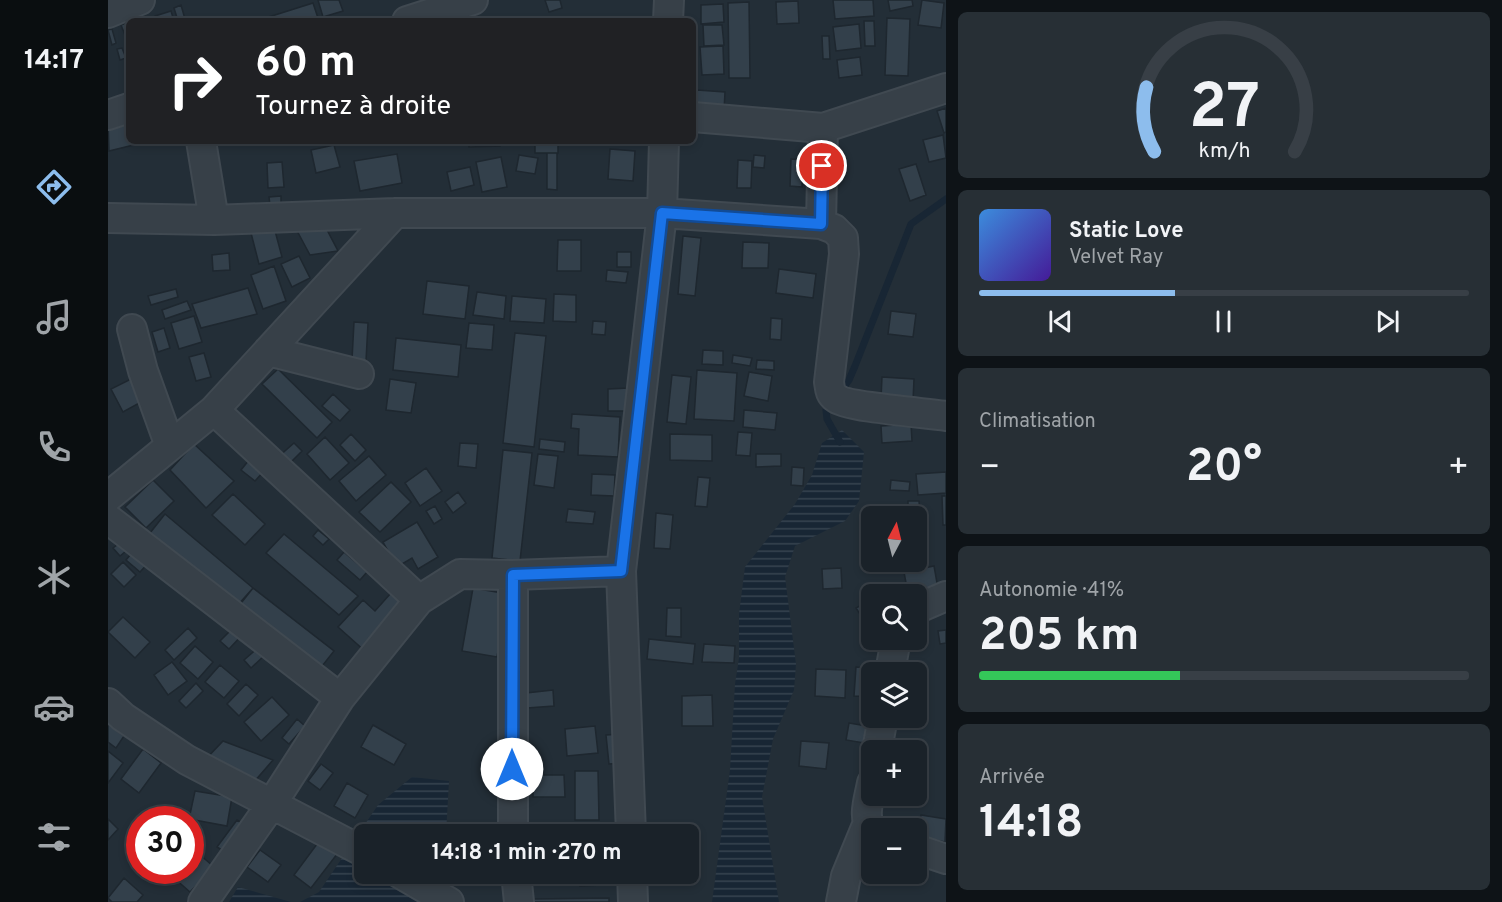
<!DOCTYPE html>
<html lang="fr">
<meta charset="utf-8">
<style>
body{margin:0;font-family:Overpass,sans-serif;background:#272f35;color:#f1f3f6;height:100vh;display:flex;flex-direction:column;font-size:22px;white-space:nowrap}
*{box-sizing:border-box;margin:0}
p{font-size:20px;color:#9fa4a8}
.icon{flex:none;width:33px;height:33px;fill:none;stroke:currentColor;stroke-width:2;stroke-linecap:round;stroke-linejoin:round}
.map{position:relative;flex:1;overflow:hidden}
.sheet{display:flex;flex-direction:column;gap:12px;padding:12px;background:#0e1317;width:556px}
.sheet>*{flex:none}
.top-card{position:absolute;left:18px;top:18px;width:570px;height:126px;border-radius:9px;box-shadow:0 3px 9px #0003,0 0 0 2px #383f46;background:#202124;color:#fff;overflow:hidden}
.needle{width:39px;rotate:7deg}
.fabs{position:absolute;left:753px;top:506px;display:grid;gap:12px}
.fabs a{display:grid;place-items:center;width:66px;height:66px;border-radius:9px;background:#1a2229;box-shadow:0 3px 9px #0003,0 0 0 2px #383f46;font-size:30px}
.speed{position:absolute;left:18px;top:806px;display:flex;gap:12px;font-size:30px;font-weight:700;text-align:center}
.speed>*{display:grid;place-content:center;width:78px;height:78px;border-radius:50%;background:#1a2229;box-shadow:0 3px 9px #0003,0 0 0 2px #383f46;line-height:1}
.speed .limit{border:9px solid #d22;background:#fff;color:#111}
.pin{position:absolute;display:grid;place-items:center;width:51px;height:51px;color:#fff;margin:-26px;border:3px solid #fff;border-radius:50%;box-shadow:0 2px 6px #0007}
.me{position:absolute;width:66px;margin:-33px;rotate:0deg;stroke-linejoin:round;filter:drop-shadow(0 0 4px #0008)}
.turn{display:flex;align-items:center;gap:21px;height:126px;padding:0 30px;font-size:27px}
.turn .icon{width:78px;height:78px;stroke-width:2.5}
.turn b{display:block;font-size:42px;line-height:51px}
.big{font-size:45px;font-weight:700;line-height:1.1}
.sheet .card{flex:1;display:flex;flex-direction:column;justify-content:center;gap:9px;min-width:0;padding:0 21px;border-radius:9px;background:#272f35}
.sheet .dial{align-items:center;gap:0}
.dial svg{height:156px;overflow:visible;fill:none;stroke:#383f46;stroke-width:7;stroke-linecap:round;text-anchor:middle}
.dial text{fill:#f1f3f6;stroke:none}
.song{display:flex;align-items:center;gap:18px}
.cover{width:72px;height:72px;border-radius:9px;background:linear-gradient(135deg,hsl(210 70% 55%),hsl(260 70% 35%))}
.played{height:6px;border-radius:3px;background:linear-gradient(90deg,#8dbded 40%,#383f46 40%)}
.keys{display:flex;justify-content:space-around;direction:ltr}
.heat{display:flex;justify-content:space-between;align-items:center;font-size:33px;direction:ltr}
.charge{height:9px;border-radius:4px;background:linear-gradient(90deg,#34c759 41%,#383f46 0)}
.trip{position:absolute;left:246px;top:824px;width:345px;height:60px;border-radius:9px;background:#1a2229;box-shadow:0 3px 9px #0003,0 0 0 2px #383f46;font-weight:700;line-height:60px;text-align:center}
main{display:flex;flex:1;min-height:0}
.menu{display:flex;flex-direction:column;width:108px;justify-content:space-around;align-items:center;background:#0a0e10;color:#9fa4a8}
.menu .icon{width:42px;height:42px}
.menu .active{color:#8dbded}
.menu b{font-size:27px;color:#f1f3f6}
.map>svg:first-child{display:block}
.water{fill:url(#water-rules)}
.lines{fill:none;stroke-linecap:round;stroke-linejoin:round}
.stream{stroke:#182634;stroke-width:7}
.building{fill:#33404b;stroke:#1e272f;stroke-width:1.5}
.minor-casing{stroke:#404951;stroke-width:32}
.minor{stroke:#374048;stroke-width:28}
.route-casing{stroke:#114b97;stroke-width:15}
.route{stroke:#1a73e8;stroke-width:10}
</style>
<main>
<nav class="menu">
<b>14:17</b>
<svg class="icon active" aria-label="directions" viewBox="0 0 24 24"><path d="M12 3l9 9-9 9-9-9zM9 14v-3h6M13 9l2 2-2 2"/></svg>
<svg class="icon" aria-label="music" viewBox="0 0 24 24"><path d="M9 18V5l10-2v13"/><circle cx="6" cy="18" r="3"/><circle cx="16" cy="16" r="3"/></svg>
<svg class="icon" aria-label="phone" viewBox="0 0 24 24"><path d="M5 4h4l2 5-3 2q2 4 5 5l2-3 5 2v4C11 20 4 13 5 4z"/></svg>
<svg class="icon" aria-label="climate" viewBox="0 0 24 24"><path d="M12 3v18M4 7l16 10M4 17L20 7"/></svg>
<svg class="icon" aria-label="car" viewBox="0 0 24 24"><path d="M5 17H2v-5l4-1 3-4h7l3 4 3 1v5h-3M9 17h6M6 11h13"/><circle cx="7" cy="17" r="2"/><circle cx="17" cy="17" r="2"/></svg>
<svg class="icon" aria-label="filters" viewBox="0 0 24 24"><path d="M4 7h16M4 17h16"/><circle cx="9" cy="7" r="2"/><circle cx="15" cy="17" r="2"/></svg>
</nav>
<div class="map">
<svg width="838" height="902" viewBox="0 0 838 902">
<defs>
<pattern id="water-rules" width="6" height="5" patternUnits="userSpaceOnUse" patternTransform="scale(1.5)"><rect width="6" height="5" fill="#182634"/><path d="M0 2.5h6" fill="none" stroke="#374450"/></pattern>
</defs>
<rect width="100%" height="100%" fill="#232e37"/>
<path class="water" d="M734 430 756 452 751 501 737 521 687 546 677 577 688 664 686 690 665 739 654 797 671 902H604L622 770 627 684 631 658V614L637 567 687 504 704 475 714 443Z
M304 777 341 781 338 834H256V873H330L321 902H192L211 892 270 805Z
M130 887 183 902H121Z"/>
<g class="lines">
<path class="stream" d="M731 393 741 380 747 366 803 224 838 199
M724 402 718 410 719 419 732 442"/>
</g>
<path class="building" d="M210 0H231L235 11 215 17Z
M437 0H452L454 8 441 12Z
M725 0H765L766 16 727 19Z
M780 0H804L805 6 782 11Z
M814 0 836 3 833 28 810 25Z
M690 1 691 23 669 24 668 2Z
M641 2 642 78H621L620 3Z
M205 3 211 21H148Z
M615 4 616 22 593 24V5Z
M73 5 77 19 70 21 66 8Z
M63 11 66 21H48L47 16Z
M779 18 802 19 800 76 777 75Z
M756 21H766L767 46H757Z
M21 22V34L17 35 13 25Z
M751 24 753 48 728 51 725 27Z
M595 25H614L616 45 596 46Z
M4 29 8 43 4 45 0 30Z
M714 36H721L722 59H715Z
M615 46 616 74 594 75 592 47Z
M14 48 18 58 12 60 9 49Z
M752 57 754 75 731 78 729 60Z
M589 90 617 92 616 111 589 109Z
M838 108V132L836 133 829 111Z
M21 116V141H42L1 151 0 121Z
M835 135 838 158 821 162 815 140Z
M361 141H391L392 146 361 147Z
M427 141H450V153H427Z
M226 145 232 167 208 173 203 150Z
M502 149 527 151 525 181 500 179Z
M439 153H449V190L439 189Z
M289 154 294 183 252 191 246 161Z
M411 155 430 158 427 174 408 171Z
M646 155 657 156 656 168 645 167Z
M393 157 399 187 374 192 368 162Z
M683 159 695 160 694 187 682 186Z
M630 160 644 161 643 188H629Z
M174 162 176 187 160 188 159 163Z
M808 164 818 195 802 201 791 169Z
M362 167 366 185 343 191 339 172Z
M173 196V204L162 205 161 197Z
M166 227 174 257 151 264 143 233Z
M187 227 218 228 230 251 202 255Z
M575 236 593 238 587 296 570 294Z
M450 240H473V271H449Z
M635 242 661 243 660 268H634Z
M509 252H523V267H509Z
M121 253 122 270 105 271 104 255Z
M191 256 202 278 184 287 173 264Z
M166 266 178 301 155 309 143 275Z
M671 269 708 274 705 298 668 293Z
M499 270 520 272 518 283 498 281Z
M319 281 361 286 357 319 315 314Z
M140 288 149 314 93 328 84 304Z
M68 289 70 297 43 305 40 296Z
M369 292 398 296 396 319 365 315Z
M446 294 468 295V322L445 321Z
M404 296 438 299 436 323 402 321Z
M79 301 83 310 57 319 54 310Z
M783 311 808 314 805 337 780 334Z
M86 316 94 342 71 349 63 323Z
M663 318 674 319 673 340 662 339Z
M485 321 498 322 497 335 484 334Z
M246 322 260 323 258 361 244 360Z
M361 323 386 325 384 350 358 348Z
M56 328 62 348 50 352 44 332Z
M407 333 438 336 426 447 395 443Z
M288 338 353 345 350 377 285 370Z
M595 350 615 351V365L594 364Z
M96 353 103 377 88 381 81 357Z
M625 355 644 358 642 366 624 363Z
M649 360 666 361V370L648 369Z
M170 369 224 422 209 438 154 384Z
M589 370 629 373 626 421 586 419Z
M641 372 664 376 660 401 636 396Z
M564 375 583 377 578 424 559 422Z
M774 377 806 379 805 401 773 399Z
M23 379 35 401 15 412 3 389Z
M282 379 308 383 303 413 278 410Z
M521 388 522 411H500V389Z
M225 394 242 410 232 421 214 406Z
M636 410 669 413 667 430 635 427Z
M464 414 512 417 510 457 470 455 471 429 463 428Z
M803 424 804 441 774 443 773 426Z
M630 432 644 433 642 456 628 455Z
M243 434 258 450 247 461 232 445Z
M562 434 604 435V461L562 460Z
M217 437 241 463 222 480 199 454Z
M432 439 457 442 456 452 431 449Z
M186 443 194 451 178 467 169 458Z
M352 443 370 444 368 468 350 466Z
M86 444 126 481 98 508 62 470Z
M395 450 424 453 412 561 384 558Z
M430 454 450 456 446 488 426 485Z
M648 454H673V466L648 467Z
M261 456 278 475 248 501 231 481Z
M141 460 156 471 147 481 133 470Z
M684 467 696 468 695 486 683 485Z
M318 468 334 491 312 506 297 483Z
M838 472V493L810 495 808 474Z
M484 474 507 475 506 496 483 495Z
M590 477 602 478 599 507 587 506Z
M45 480 66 501 38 528 17 507Z
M783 480 802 482 801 491 782 490Z
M283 482 303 502 272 532 251 512Z
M350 492 358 503 345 513 337 502Z
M125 494 157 524 137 545 104 515Z
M834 496H838V525H835Z
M800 501H811L812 513H800Z
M327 506 334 519 326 524 318 511Z
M460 509 487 512 485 524 458 522Z
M548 513 565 515 562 549 546 548Z
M57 514 145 588 129 606 42 533Z
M309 522 330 557 310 569 304 558 289 567 275 542Z
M210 530 221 539 215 545 205 536Z
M176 534 250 596 231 615 158 553Z
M18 538 24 546 12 556 5 548Z
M28 548 43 560 32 572 18 560Z
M236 552 259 572 252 580 229 560Z
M15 562 28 575 16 587 3 574Z
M826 566 831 594H800L796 572Z
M733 568 734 588 715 589 714 569Z
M145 588 226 651 211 670 130 607Z
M365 588 400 594 389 657 354 651Z
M283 593 298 606 258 652 230 627 255 600 267 611Z
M764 599V630L763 631 748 608Z
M559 608H573V637L558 636Z
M15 617 42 642 27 658 0 632Z
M128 625 136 633 121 649 112 641Z
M80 628 89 638 66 660 57 650Z
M838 630V643L832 644 830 631Z
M541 639 587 644 585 664 539 659Z
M596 644 627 646 626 663 594 662Z
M87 646 105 662 90 679 72 663Z
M151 647 158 654 143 668 136 660Z
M64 662 79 681 60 695 46 675Z
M112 665 131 681 116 698 97 682Z
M748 667 773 669V672H764V697L746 696Z
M708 669 738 670 737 698 707 696Z
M88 683 95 691 78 708 71 701Z
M138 684 150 695 131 716 119 704Z
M445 690 446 706 419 708 418 693Z
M604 695 605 726H574V696Z
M164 697 181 715 153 741 136 722Z
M189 719 197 726 181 744 174 738Z
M741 723 765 727 762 744 738 740Z
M0 724 16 736 8 748 0 742Z
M265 725 298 744 286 765 253 747Z
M487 726 490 753 459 756 457 729Z
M513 734 516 763 501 764 498 735Z
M115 741 165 760 146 782 96 761Z
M693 741 721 743 718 769 691 766Z
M35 749 53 763 31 793 13 779Z
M0 751 15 763 0 783Z
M213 764 225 773 212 790 200 781Z
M467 771H490L491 820H467Z
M425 775H456L457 797H425Z
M239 783 260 795 247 818 226 806Z
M87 791 124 797 119 826 81 819Z
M813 815 838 819 837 842 810 837Z
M0 819 10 829 0 840Z
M129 820 137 825 117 852 109 847Z
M215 836 233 849 203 888 186 875Z
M82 846 106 867 82 892 57 870H82Z
M152 850 173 865 160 882 139 867Z
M472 873H493L494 885 472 886Z
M16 878 35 895 29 902H4L0 898Z
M501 898V902H426V899Z"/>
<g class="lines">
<defs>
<path id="minor" d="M0 13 32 0
M299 21 365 0
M560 21 561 0
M0 115 21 108
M585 117 715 128 838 88
M93 141 106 220 287 213H554L713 224 726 229 735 238 736 254 721 382C722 389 722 394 728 398 738 407 819 413 838 416
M0 218 106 220
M713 224 715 128
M24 329 35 371 62 446
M160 351 251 374
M106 410 311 600
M0 497 106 410 287 213
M0 519 232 698
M808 609 838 596
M782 672 788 639
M0 703 15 717 79 760 256 852
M769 750 775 717
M764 783C761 799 754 818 764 831
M405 834V575
M523 834 513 571 554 213 556 141
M808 849 838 859
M291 873 341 902
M408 873 411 902
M524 873 525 902
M95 902 163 805 232 698 311 600 352 574 405 575 513 571
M733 902 738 876 759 825"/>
</defs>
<use href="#minor" class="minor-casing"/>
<use href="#minor" class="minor"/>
</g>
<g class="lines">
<defs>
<path id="route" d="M404 769 405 575 513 571 554 213 713 224 714 166"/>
</defs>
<use href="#route" class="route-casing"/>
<use href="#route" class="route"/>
</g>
</svg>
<div class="fabs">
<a><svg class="needle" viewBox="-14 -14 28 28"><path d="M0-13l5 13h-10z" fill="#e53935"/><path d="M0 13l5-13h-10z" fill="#9fa4a8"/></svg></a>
<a><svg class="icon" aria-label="search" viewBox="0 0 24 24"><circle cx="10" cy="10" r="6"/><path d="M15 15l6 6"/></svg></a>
<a><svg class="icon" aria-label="layers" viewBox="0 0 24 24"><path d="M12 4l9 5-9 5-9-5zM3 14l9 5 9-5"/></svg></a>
<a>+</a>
<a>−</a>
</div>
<div class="speed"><div class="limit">30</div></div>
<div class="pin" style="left:714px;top:166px;background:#d93025"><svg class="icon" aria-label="arrive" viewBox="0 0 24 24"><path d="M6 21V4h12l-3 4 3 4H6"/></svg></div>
<svg class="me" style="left:404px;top:769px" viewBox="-20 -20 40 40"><circle r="19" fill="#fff"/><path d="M0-13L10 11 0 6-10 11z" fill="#1a73e8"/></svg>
<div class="trip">14:18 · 1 min · 270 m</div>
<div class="top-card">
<div class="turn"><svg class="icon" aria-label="right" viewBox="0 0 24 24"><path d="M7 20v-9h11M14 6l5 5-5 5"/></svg><div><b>60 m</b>Tournez à droite</div></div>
</div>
</div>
<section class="sheet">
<div class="card dial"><svg viewBox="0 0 100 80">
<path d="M14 69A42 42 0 1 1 86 69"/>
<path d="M14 69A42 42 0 0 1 10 36" stroke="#8dbded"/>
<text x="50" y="56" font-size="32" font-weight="700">27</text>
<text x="50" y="72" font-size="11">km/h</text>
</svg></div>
<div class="card">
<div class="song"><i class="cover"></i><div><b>Static Love</b><p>Velvet Ray</p></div></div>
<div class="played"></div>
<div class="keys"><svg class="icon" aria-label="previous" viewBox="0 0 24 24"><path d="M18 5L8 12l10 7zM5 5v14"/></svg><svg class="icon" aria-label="pause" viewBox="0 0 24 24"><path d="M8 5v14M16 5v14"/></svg><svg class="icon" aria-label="next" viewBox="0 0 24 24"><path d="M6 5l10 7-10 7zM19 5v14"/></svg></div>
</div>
<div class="card"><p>Climatisation</p>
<div class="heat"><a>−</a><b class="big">20°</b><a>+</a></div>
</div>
<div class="card"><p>Autonomie · 41%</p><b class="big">205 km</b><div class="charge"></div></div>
<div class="card"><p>Arrivée</p><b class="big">14:18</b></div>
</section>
</main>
